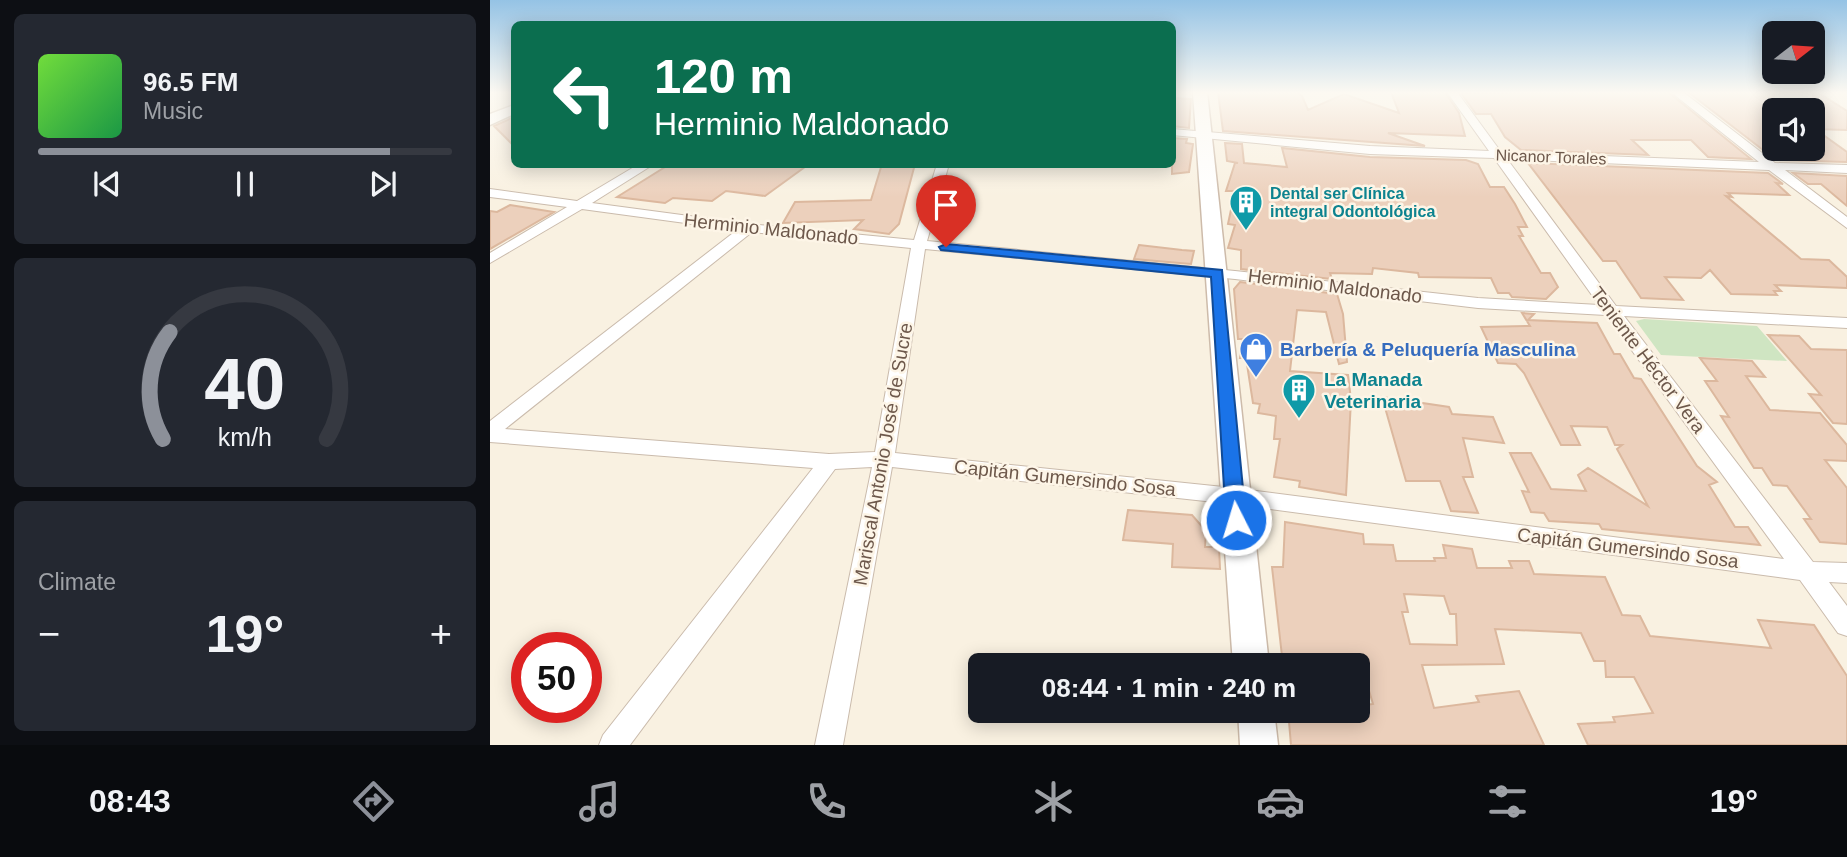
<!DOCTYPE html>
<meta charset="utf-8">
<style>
body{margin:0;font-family:Helvetica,sans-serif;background:#242831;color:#f1f3f6;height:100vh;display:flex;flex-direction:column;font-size:26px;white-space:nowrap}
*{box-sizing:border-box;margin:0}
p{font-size:23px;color:#9ea1a6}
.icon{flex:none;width:38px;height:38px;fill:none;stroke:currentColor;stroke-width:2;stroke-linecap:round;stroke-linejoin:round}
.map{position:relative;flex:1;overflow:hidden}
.details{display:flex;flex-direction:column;gap:14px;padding:14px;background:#0d0f14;width:490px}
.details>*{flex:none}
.hud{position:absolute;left:21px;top:21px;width:665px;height:147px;border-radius:10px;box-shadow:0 4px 18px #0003;background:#0b6e4f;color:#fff;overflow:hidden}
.needle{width:46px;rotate:73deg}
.tools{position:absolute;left:1272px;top:21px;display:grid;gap:14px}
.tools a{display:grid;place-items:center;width:63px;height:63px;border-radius:10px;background:#171b24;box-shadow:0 4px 18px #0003;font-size:35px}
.speed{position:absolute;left:21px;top:632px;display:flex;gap:14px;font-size:35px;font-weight:700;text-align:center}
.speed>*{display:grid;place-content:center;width:91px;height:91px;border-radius:50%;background:#171b24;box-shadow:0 4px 18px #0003;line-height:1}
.speed .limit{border:10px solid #d22;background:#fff;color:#111}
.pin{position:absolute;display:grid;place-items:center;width:60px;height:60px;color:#fff;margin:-72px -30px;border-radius:50% 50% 50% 0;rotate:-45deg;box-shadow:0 0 7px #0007}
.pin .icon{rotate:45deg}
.me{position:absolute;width:77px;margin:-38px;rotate:355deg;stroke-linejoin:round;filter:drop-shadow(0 0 5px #0008)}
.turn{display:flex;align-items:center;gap:24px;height:147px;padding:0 28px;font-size:32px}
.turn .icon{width:91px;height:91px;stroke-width:2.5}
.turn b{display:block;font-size:49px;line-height:60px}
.big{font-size:52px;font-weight:700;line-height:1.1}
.details .widget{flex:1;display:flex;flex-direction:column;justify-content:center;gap:10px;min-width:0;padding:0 24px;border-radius:10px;background:#242831}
.details .dial{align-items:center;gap:0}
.dial svg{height:182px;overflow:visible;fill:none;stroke:#363941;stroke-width:7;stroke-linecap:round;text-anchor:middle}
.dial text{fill:#f1f3f6;stroke:none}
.song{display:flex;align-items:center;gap:21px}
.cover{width:84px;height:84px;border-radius:10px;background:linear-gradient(135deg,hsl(100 70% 55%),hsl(140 70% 35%))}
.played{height:7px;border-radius:4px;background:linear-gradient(90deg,#8c9099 85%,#363941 85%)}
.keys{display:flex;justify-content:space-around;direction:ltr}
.heat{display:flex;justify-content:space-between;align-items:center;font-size:38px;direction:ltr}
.trip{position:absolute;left:478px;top:653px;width:402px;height:70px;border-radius:10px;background:#171b24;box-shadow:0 4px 18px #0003;font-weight:700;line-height:70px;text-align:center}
.tabs{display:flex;height:112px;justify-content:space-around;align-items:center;background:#090b0e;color:#9ea1a6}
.tabs .icon{width:49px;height:49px}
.tabs .active{color:#8c9099}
.tabs b{font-size:32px;color:#f1f3f6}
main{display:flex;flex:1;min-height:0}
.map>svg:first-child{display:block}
.green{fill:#cfe5c2}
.building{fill:#ecd0bc;stroke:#dcb89e;stroke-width:2;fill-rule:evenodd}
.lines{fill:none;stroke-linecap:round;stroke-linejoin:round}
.street-casing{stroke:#cabbac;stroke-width:2}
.secondary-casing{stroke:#cdbbaa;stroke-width:3}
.street{fill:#fff;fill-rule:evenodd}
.secondary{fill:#fff;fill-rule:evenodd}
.route{fill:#1a73e8;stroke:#114b97;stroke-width:2}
.labels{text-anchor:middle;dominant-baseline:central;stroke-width:5;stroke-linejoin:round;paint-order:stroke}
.far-street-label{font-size:16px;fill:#6d584b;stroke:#fdf5e7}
.far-culture-label{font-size:16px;font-weight:bold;fill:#0d838f;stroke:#fdf5e7;text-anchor:start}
.street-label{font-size:19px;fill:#6d584b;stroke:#fdf5e7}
.shop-label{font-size:19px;font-weight:bold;fill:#366cbe;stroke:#fdf5e7;text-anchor:start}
.culture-label{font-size:19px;font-weight:bold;fill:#0d838f;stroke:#fdf5e7;text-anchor:start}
</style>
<main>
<section class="details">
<div class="widget">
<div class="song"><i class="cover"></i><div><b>96.5 FM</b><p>Music</p></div></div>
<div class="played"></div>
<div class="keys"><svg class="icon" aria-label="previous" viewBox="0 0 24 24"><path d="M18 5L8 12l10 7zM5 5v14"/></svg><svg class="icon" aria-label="pause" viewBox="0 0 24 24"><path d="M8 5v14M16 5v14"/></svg><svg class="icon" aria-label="next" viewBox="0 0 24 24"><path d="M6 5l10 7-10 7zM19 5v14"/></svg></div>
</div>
<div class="widget dial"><svg viewBox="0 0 100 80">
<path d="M14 69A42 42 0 1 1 86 69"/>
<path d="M14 69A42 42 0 0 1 17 22" stroke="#8c9099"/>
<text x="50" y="56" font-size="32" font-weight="700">40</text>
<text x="50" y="72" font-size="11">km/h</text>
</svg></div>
<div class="widget"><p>Climate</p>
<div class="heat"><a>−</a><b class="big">19°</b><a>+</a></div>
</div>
</section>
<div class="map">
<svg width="1357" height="745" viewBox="0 0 1357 745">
<rect width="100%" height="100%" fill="#f9f1e1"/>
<path class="green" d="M1269 92H1311L1357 121 1323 110H1296Z
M1154 319 1267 326 1297 361 1171 355 1146 321Z"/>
<path class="building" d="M728 92H806L812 96 818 110 854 94 909 113 901 92H955L969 113 975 136 898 133 935 146 733 131Z
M1178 92 1261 159 1218 157 1201 140H1142L1158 155 1031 150 1015 137 1001 114H986L971 93Z
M1198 92H1284V149H1323V92H1327L1357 111V130L1325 129 1357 152V162L1286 160Z
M682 98 701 99 699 128 682 126Z
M24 117V146L4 126Z
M682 138 697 139 696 143 703 144 699 172 682 174Z
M735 143 752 144 754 163 797 167 792 148 880 157 976 160 988 164 1000 187H1014L1025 204 1037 227H1028L1033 236H1029L1051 273H1060L1068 287 1056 299 1022 297 1019 293H1008L1001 278 929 277 928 273 883 268 882 274 840 273 842 279 751 269V250L738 248 745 225 738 224 745 191H736L745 163H748L737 161Z
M1038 163 1278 173 1293 184 1286 183 1299 195 1238 193 1242 197 1236 196 1311 259 1339 260 1357 277V288L1285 285 1291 291H1284L1287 295 1241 294 1220 270 1211 278 1175 277 1193 300 1151 298 1126 261H1113Z
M180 164H319L275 196 236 191 222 201 183 198 175 203 127 197Z
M392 164H425L409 224 399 234 364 229 373 220 293 223 305 202 381 200Z
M1303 173 1357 176V206L1331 184H1318Z
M20 205 64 212 0 249V211L7 212Z
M649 245 692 250 704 251 701 264 644 259Z
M750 282 847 294 853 314 857 362 849 364 836 312 807 310 800 371 858 375 861 400 856 495 809 487 810 481 784 477 790 439H784L786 416 768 413 770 404 763 403 756 358H750L753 339H748L744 289Z
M1032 313 1044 314 1038 320 1107 323 1124 354H1130L1144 378 1151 379 1207 466 1227 482 1219 485 1245 527H1258L1270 545 1112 529 1109 524 1059 521 1054 513 1041 512 1032 491 1039 492 1020 453H1041L1061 489 1096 491 1088 475 1098 468 1158 506 1127 449 1132 445H1125L1117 427 1081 426 1090 445H1071L1034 373 1026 364 1008 363 991 327 1040 326Z
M1278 335 1309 336 1321 349 1357 350V424L1343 423 1319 394 1331 395Z
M1210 358 1262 361 1275 377 1256 376 1280 410 1330 413 1357 445V461L1335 460 1357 488V544L1330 542 1314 519H1321L1297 486 1283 485 1272 468H1264L1231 416 1239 417 1215 381H1227Z
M892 397 959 407 962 414 1003 417 1014 443 973 438 983 477H973L988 513 961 511 950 481H916Z
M638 510 702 515 716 531 715 547H729L730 569 682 567 683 544 633 540Z
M795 522 873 534 874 544 903 545 906 561H945L944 558H956L953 545 982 549 987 568H1022L1019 561H1039L1044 574 1115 577 1132 615 1150 616 1160 636 1281 648 1268 620 1324 625 1357 676V745H1098L1088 724 1125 722 1123 717 1163 713 1144 677H1116L1115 661H1104L1091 633 1005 629 1014 664 932 665 944 708 989 702 986 696 1029 691 1054 745H801L798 710H868V706L883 704 870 661 825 658 827 665H793L782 567H793ZM914 594 954 596 960 614H966L967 645 920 644 912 612H918Z"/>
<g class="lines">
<defs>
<path id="street" d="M957 92H967L1011 152 1269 162 1181 92H1193L1285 163 1357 165V173L1295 170 1357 217V228L1279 170 1017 159 1126 306 1357 318V328L1134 316 1323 562 1357 563V583L1339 582 1357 606V636L1348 633 1310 580 743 504 402 467 353 745H325L382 467 345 469 140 745H109L113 735 323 468 0 442V421L247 230 92 209 0 263V253L77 207 0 197V189L87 201 149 164H164L102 203 259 224 424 240 447 164H459L437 241 745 271 988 298 1109 305 1004 158 880 154 682 135V129L880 146 999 151ZM262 232 421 248 385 452 339 454 15 429ZM435 249 745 279 988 308 1116 315 1294 559 743 488 405 453Z"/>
<path id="secondary" d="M703 92H717L779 665H743Z
M24 105V114L0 125V114Z
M748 710H784L788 745H750Z"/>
</defs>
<use href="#street" class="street-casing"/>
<use href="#secondary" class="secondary-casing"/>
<use href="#street" class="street"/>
<use href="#secondary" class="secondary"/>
</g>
<linearGradient id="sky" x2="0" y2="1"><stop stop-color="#95c3e5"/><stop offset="0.47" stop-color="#fcf9f2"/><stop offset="1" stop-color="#fcf9f2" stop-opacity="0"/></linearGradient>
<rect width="1357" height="197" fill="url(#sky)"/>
<path class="route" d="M456 244 732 270 756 520 753 526H739L736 520 721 277 451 250 449 247Z"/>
<defs>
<symbol id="building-pin" viewBox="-11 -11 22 30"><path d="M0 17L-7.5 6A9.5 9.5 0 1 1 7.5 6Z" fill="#0f9aa8" stroke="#fdf5e7"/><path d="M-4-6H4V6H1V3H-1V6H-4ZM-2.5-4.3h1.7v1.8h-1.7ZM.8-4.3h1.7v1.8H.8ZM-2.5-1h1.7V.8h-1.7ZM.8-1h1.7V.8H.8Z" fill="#fff"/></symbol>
<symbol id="shop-pin" viewBox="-11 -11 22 30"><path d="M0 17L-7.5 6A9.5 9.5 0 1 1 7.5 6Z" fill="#3f7fe0" stroke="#fdf5e7"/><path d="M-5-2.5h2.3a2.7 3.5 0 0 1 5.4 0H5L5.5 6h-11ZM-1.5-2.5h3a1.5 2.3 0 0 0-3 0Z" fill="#fff"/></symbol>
</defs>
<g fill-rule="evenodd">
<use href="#building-pin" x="737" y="183" width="38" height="52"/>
<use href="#shop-pin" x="747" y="330" width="38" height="52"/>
<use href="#building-pin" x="790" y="371" width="38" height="52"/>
</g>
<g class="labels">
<g class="far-street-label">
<text transform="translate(1061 157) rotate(2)">Nicanor Torales</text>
</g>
<g class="far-culture-label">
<text x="780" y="193">Dental ser Clínica<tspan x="780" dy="18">integral Odontológica</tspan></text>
</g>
<g class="street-label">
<text transform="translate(281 229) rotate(6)">Herminio Maldonado</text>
<text transform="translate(845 286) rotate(7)">Herminio Maldonado</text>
<text transform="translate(1158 360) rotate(53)">Teniente Héctor Vera</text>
<text transform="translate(393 454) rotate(-80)">Mariscal Antonio José de Sucre</text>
<text transform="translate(575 478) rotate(6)">Capitán Gumersindo Sosa</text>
<text transform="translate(1138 548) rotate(7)">Capitán Gumersindo Sosa</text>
</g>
<g class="shop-label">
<text x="790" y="349">Barbería &amp; Peluquería Masculina</text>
</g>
<g class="culture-label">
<text x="834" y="379">La Manada<tspan x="834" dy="22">Veterinaria</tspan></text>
</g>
</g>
</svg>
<div class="tools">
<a><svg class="needle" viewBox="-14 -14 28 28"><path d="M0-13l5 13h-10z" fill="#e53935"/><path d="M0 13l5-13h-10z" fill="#9ea1a6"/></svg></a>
<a><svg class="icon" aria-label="sound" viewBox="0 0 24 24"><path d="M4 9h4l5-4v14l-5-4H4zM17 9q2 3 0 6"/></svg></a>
</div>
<div class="speed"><div class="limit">50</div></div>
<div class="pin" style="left:456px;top:247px;background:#d93025"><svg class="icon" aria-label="arrive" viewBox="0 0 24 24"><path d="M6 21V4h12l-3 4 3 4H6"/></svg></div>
<svg class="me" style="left:746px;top:520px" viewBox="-20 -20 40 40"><circle r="17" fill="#1a73e8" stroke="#fff" stroke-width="3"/><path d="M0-11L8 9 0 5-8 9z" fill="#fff"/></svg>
<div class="trip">08:44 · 1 min · 240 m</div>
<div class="hud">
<div class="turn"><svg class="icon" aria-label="left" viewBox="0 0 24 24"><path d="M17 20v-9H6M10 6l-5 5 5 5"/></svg><div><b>120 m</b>Herminio Maldonado</div></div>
</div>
</div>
</main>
<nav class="tabs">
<b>08:43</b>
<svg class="icon active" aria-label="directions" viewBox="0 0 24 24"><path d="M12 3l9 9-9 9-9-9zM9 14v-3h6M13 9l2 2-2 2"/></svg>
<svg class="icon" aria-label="music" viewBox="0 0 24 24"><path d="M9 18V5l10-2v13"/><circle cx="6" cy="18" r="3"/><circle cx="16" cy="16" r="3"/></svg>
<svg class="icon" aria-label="phone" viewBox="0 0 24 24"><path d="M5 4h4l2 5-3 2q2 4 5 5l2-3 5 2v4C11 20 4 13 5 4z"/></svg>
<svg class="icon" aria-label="climate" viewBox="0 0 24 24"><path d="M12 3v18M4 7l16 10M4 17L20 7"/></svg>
<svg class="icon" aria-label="car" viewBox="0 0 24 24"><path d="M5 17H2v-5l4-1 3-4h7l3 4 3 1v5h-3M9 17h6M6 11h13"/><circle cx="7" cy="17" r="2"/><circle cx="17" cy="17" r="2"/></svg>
<svg class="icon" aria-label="filters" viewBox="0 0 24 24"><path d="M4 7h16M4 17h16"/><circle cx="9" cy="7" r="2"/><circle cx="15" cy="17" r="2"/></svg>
<b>19°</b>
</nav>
